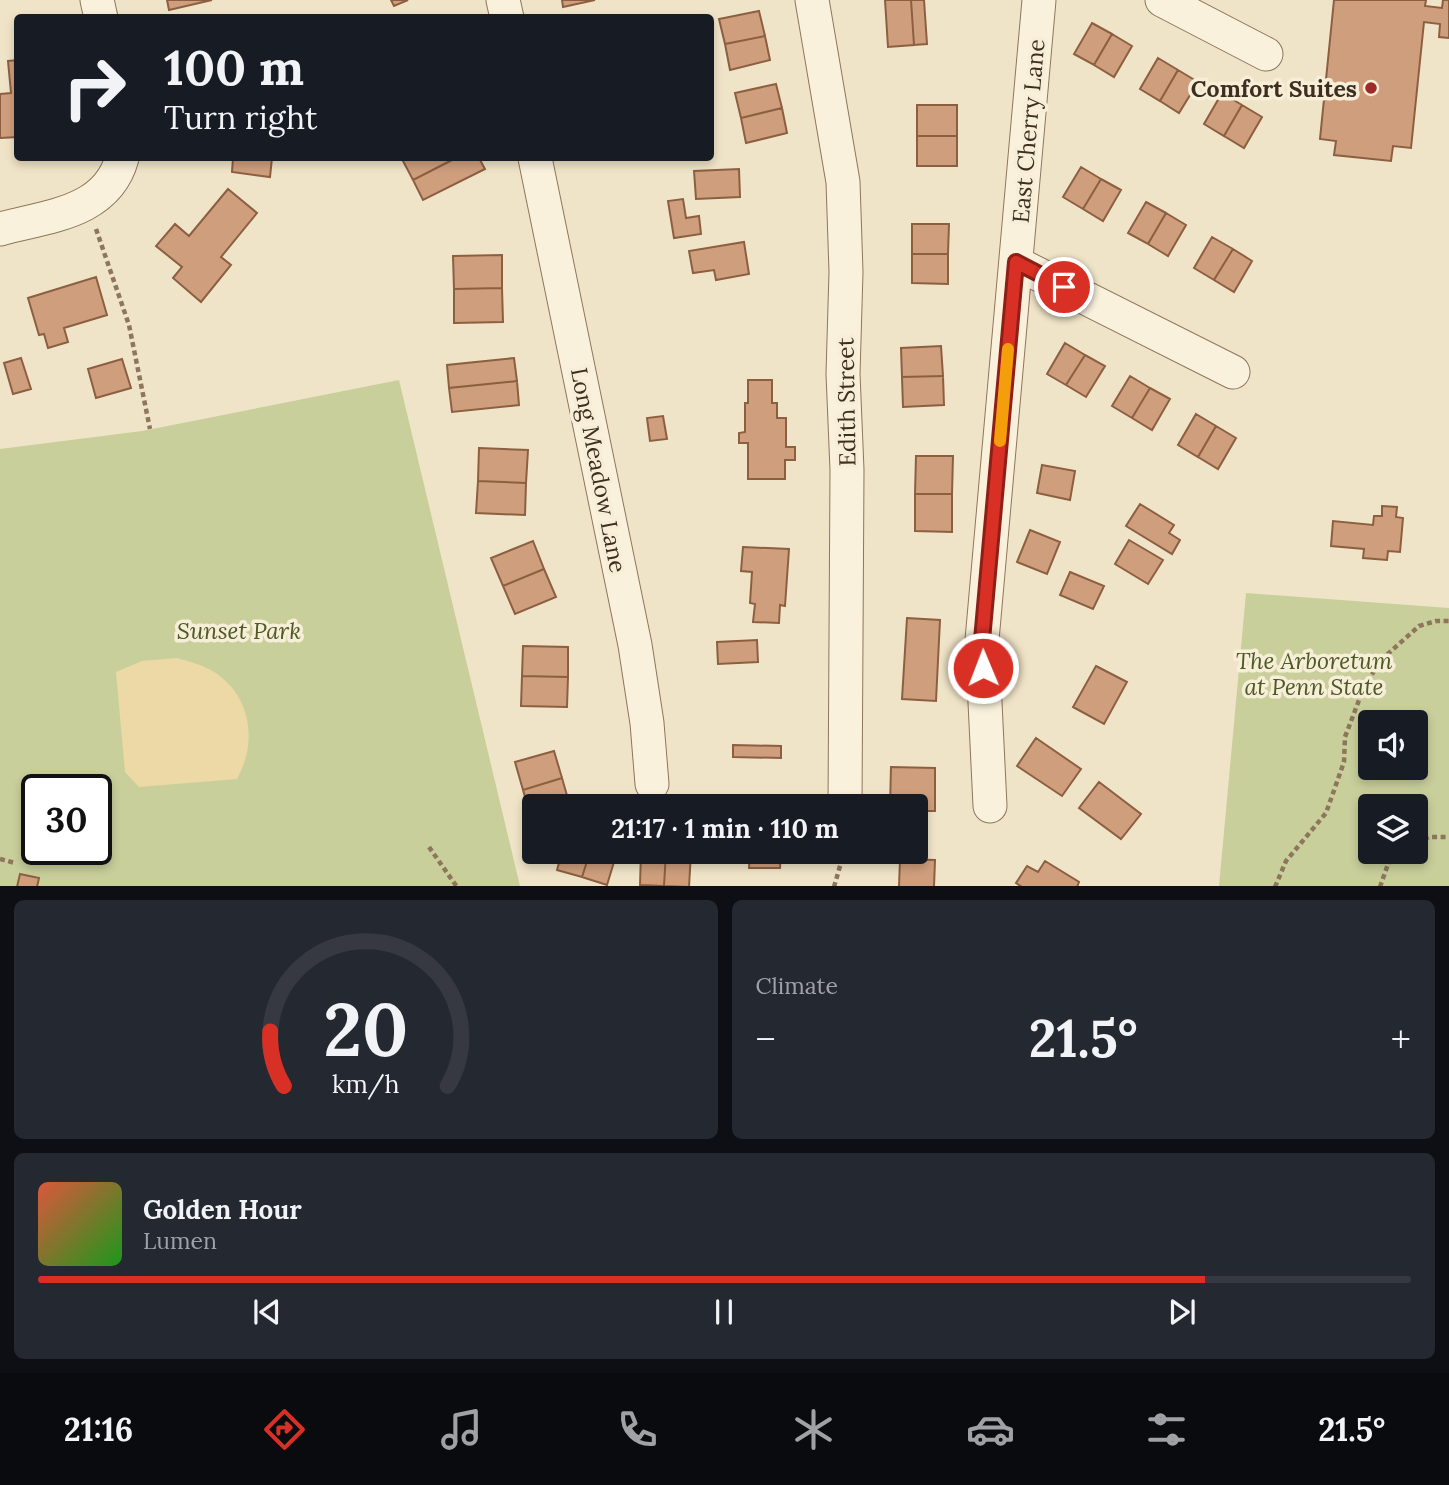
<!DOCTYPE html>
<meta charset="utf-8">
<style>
body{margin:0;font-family:Lora,serif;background:#242831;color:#f1f3f6;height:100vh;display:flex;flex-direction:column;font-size:26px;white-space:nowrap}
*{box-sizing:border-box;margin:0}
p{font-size:23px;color:#9ea1a6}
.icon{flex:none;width:38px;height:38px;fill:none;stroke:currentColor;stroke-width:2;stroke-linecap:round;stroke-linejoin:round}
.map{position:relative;height:886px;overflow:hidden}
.side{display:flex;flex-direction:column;gap:14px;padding:14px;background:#0d0f14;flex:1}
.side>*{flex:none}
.banner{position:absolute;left:14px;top:14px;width:700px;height:147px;border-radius:7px;box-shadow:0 4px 10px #0003;background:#171b24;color:#f1f3f6;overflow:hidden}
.controls{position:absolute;left:1358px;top:710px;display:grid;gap:14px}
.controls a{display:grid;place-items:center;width:70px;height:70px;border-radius:7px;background:#171b24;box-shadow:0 4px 10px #0003;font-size:35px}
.speed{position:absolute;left:21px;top:774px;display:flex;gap:14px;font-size:35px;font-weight:700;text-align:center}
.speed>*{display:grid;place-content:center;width:91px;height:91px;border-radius:50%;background:#171b24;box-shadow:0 4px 10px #0003;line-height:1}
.speed .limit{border:4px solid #111;border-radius:10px;background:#fff;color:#111}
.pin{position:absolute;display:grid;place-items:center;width:60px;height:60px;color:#fff;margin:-30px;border:4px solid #fff;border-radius:50%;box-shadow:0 2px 7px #0007}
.me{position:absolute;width:77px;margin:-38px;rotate:359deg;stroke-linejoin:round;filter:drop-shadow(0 0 5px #0008)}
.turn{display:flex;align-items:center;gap:24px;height:147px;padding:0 35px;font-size:32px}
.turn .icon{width:91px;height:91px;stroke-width:2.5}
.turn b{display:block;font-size:49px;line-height:60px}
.big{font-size:52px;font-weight:700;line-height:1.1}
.side .card{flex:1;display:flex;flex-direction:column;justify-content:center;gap:10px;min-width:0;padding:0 24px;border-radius:10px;background:#242831}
.side .dial{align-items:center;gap:0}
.dial svg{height:182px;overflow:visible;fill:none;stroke:#363941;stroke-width:7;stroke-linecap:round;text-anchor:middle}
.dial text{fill:#f1f3f6;stroke:none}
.song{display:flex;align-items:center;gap:21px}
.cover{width:84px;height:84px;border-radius:10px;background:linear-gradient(135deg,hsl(10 70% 55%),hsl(120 70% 35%))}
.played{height:7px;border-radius:4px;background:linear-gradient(90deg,#d93025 85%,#363941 85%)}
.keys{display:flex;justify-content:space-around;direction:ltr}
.heat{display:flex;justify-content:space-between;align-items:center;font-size:38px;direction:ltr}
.side .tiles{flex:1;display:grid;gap:14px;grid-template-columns:1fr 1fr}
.card:last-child{grid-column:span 2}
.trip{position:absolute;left:522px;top:794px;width:406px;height:70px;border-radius:7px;background:#171b24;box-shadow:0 4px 10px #0003;font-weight:700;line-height:70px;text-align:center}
.tabs{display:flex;height:112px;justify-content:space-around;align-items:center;background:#090b0e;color:#9ea1a6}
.tabs .icon{width:49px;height:49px}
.tabs .selected{color:#d93025}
.tabs b{font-size:32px;color:#f1f3f6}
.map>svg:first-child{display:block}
.green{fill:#c9cf9b;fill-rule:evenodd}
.sand{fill:#ecd9a5}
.building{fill:#cf9f7d;stroke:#8d5f41;stroke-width:2}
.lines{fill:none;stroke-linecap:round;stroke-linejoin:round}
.minor-casing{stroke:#8d765c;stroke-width:35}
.path{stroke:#8d765c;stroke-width:4.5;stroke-dasharray:5 3.5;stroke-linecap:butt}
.minor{stroke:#faf1dc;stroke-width:33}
.route-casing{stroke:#8d1f18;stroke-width:18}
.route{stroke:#d93025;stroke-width:12}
.slow{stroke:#f59e0b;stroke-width:12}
.poi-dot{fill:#9e2a2b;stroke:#f7eed8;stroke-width:2.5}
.labels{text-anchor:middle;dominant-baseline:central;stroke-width:7;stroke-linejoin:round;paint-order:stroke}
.poi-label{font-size:23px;font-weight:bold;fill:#3d2e20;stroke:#f7eed8;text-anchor:end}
.street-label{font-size:23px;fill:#3d2e20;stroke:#f7eed8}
.park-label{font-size:23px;font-style:italic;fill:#4d5a26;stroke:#f7eed8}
</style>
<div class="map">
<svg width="1449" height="887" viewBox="0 0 1449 887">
<rect width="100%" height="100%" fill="#f0e4c8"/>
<path class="green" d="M399 380 520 886H0V449L142 431ZM37 789H96V849H37Z
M1246 593 1449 608V886H1219ZM1370 723H1416V768H1370ZM1370 807H1416V852H1370Z"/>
<path class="sand" d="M177 658C187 661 199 664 209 669 250 691 259 740 237 779L139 787 125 772 116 672 142 661Z"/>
<path class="building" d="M167 0H212L169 10Z
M391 0H408L394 6Z
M562 0H595L563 7Z
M885 0H911L914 45 888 47Z
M911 0H924L927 44 914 45Z
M1334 0H1426L1425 6 1442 8 1443 0H1449V38L1439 37 1440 24 1424 22 1411 148 1393 146 1391 161 1334 155 1336 141 1320 139Z
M759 11 765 36 725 44 719 19Z
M1092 23 1112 34 1094 65 1074 54Z
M1112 34 1132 46 1114 77 1094 65Z
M765 36 770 60 730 70 725 44Z
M1158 58 1178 70 1160 101 1140 89Z
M18 60V137L0 138V94L11 93 8 61Z
M1178 70 1198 82 1179 113 1160 101Z
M776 84 782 108 741 118 735 93Z
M1222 93 1242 105 1224 136 1204 124Z
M917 105H957V136H917Z
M1242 105 1262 117 1244 148 1224 136Z
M782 108 787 133 746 143 741 118Z
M917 136H957V166H917Z
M233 158H272L270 177 232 172Z
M405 158H456L413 180 402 159Z
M456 158H479L485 169 423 200 413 180Z
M1081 167 1101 179 1083 209 1063 197Z
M739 169 740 197 696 199 694 171Z
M1101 179 1121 190 1103 221 1083 209Z
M228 189 257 213 221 257 231 265 201 302 173 278 182 267 156 246 175 224 189 236Z
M683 199 686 218 699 216 701 234 674 238 668 201Z
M1146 202 1166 213 1148 244 1128 233Z
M1166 213 1186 225 1168 256 1148 244Z
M912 224H949L948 254H912Z
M1212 237 1233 249 1214 280 1194 268Z
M744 242 749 274 716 280 714 270 693 273 689 251Z
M1233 249 1252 261 1234 292 1214 280Z
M912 254H948V284L912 283Z
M502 255V288L454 289 453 256Z
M96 277 107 315 64 328 68 342 48 348 44 334 39 335 28 298Z
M502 288 503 322 454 323V289Z
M1065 343 1085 355 1066 385 1047 374Z
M941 346 943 376 902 377 901 348Z
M1085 355 1105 366 1086 397 1066 385Z
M21 358 31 389 13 394 4 363Z
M514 358 517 381 449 388 447 365Z
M122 359 131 388 96 398 88 369Z
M943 376 944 405 903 407 902 377Z
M1130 376 1150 388 1132 418 1112 406Z
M748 380H772V403H777V418H786V447H795V460H785V479H748V443H739V433L745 432V403H748Z
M517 381 519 405 452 412 449 388Z
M1150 388 1170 399 1152 430 1132 418Z
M1196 414 1216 426 1198 457 1178 445Z
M663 416 667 439 650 441 647 418Z
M1216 426 1236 438 1218 469 1198 457Z
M479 448 528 450 526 483 478 481Z
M916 456H953L952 494H915Z
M1042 465 1075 471 1070 500 1037 493Z
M478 481 526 483 525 515 476 513Z
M915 494H952V532L915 531Z
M1140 504 1174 525 1169 533 1180 540 1172 554 1126 526Z
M1382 506 1397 507 1396 517 1403 518 1400 552 1388 551 1387 560 1363 558 1364 549 1331 546 1333 521 1373 525 1374 516H1382Z
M1030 530 1060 542 1047 574 1017 562Z
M1129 540 1163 560 1148 584 1115 564Z
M533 541 544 569 503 586 491 558Z
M743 547 789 549 785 606 780 605 779 623 753 622 755 604 750 603 752 572 741 571Z
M544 569 556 597 515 614 503 586Z
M1070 572 1104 586 1093 609 1060 595Z
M907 618 940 620 936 701 902 699Z
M757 640 758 662 718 664 717 642Z
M523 646 568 647V677L522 676Z
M1096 666 1127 682 1104 724 1073 707Z
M522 676 568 677 567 707 521 706Z
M1036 738 1081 769 1062 796 1017 766Z
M733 745 781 746V758L733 757Z
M554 751 562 778 523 790 515 762Z
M891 767 935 768V811H922V834H915V807H890Z
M562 778 570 806 534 807V817L531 818 523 790Z
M1099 782 1141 814 1121 839 1079 808Z
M562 852H590L582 877 557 870Z
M590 852H617L607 885 582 877Z
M641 852H666L664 886 640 885Z
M666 852H691L689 887 664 886Z
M750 852H781L780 868H749Z
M900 859 935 860 934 887H899Z
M1045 861 1079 882 1077 887H1022L1016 883 1027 866 1038 872Z
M20 874 39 878 37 887H17Z"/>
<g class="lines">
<defs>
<path id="minor" d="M97 0 101 18
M503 0 507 18
M812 0 843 182 846 272 843 374 847 470 845 807
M1162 0 1266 54
M535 158 635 645 647 723 652 784
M0 229C48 216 107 213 122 158
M1016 263 1233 372
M990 806 982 640 1039 0"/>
</defs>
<use href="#minor" class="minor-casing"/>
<path class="path" d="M96 229 129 325 150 429
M1416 842 1429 837H1449
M429 847 457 887
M0 859 15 863
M834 887 844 852
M1275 887 1286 861 1326 813 1344 762 1345 737 1364 687 1381 660 1419 626 1436 621H1449
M1380 887 1388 864 1400 852"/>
<use href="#minor" class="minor"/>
</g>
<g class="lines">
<defs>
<path id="route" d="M983 668 982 640 1016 262 1064 287"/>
</defs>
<use href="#route" class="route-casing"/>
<use href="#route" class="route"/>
<path class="slow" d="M1000 441 1008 349"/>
</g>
<circle class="poi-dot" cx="1371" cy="88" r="7"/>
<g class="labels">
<g class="poi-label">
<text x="1357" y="88">Comfort Suites</text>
</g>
<g class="street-label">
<text transform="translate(1028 131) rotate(-85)">East Cherry Lane</text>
<text transform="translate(846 402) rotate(-91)">Edith Street</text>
<text transform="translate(599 470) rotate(79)">Long Meadow Lane</text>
</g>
<g class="park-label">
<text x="239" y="630">Sunset Park</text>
<text x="1314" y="660">The Arboretum<tspan x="1314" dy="26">at Penn State</tspan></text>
</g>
</g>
</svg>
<div class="controls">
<a><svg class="icon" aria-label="sound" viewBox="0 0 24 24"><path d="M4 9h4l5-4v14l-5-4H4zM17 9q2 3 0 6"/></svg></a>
<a><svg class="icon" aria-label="layers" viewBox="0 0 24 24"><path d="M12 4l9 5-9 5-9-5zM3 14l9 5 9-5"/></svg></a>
</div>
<div class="speed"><div class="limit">30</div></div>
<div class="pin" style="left:1064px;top:287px;background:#d93025"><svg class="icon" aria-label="arrive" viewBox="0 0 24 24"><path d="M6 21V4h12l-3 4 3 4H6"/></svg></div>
<svg class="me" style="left:983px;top:668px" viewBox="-20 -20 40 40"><circle r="17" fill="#d93025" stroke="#fff" stroke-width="3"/><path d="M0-11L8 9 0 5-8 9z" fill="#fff"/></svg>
<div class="trip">21:17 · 1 min · 110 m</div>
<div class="banner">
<div class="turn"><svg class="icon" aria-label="right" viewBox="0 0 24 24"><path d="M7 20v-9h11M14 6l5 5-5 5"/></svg><div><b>100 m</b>Turn right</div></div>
</div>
</div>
<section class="side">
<div class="tiles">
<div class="card dial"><svg viewBox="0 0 100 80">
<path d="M14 69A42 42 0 1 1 86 69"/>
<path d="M14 69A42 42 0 0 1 8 45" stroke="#d93025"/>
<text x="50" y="56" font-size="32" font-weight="700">20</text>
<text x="50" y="72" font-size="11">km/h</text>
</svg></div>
<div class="card"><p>Climate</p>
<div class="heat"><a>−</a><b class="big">21.5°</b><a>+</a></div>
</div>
<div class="card">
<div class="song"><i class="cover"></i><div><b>Golden Hour</b><p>Lumen</p></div></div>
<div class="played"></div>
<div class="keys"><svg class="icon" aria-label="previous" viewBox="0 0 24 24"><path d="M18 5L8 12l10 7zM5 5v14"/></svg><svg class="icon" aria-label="pause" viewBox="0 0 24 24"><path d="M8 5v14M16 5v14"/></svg><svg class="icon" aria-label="next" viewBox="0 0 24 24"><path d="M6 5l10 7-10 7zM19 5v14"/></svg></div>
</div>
</div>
</section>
<nav class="tabs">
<b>21:16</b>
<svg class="icon selected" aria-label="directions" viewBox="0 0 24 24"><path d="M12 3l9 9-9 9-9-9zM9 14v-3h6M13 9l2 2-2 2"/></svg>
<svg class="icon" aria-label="music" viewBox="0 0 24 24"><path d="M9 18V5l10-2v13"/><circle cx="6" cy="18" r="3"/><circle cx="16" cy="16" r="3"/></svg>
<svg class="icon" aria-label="phone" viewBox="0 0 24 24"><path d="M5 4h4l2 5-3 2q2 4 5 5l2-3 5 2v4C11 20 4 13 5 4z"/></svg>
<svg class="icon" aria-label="climate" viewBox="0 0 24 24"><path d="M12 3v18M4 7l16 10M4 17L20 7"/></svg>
<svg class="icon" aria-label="car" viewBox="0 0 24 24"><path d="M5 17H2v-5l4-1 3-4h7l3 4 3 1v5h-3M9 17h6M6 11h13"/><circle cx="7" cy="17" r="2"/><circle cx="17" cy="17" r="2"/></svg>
<svg class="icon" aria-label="filters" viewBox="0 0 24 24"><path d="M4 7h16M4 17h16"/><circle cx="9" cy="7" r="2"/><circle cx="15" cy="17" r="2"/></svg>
<b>21.5°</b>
</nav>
